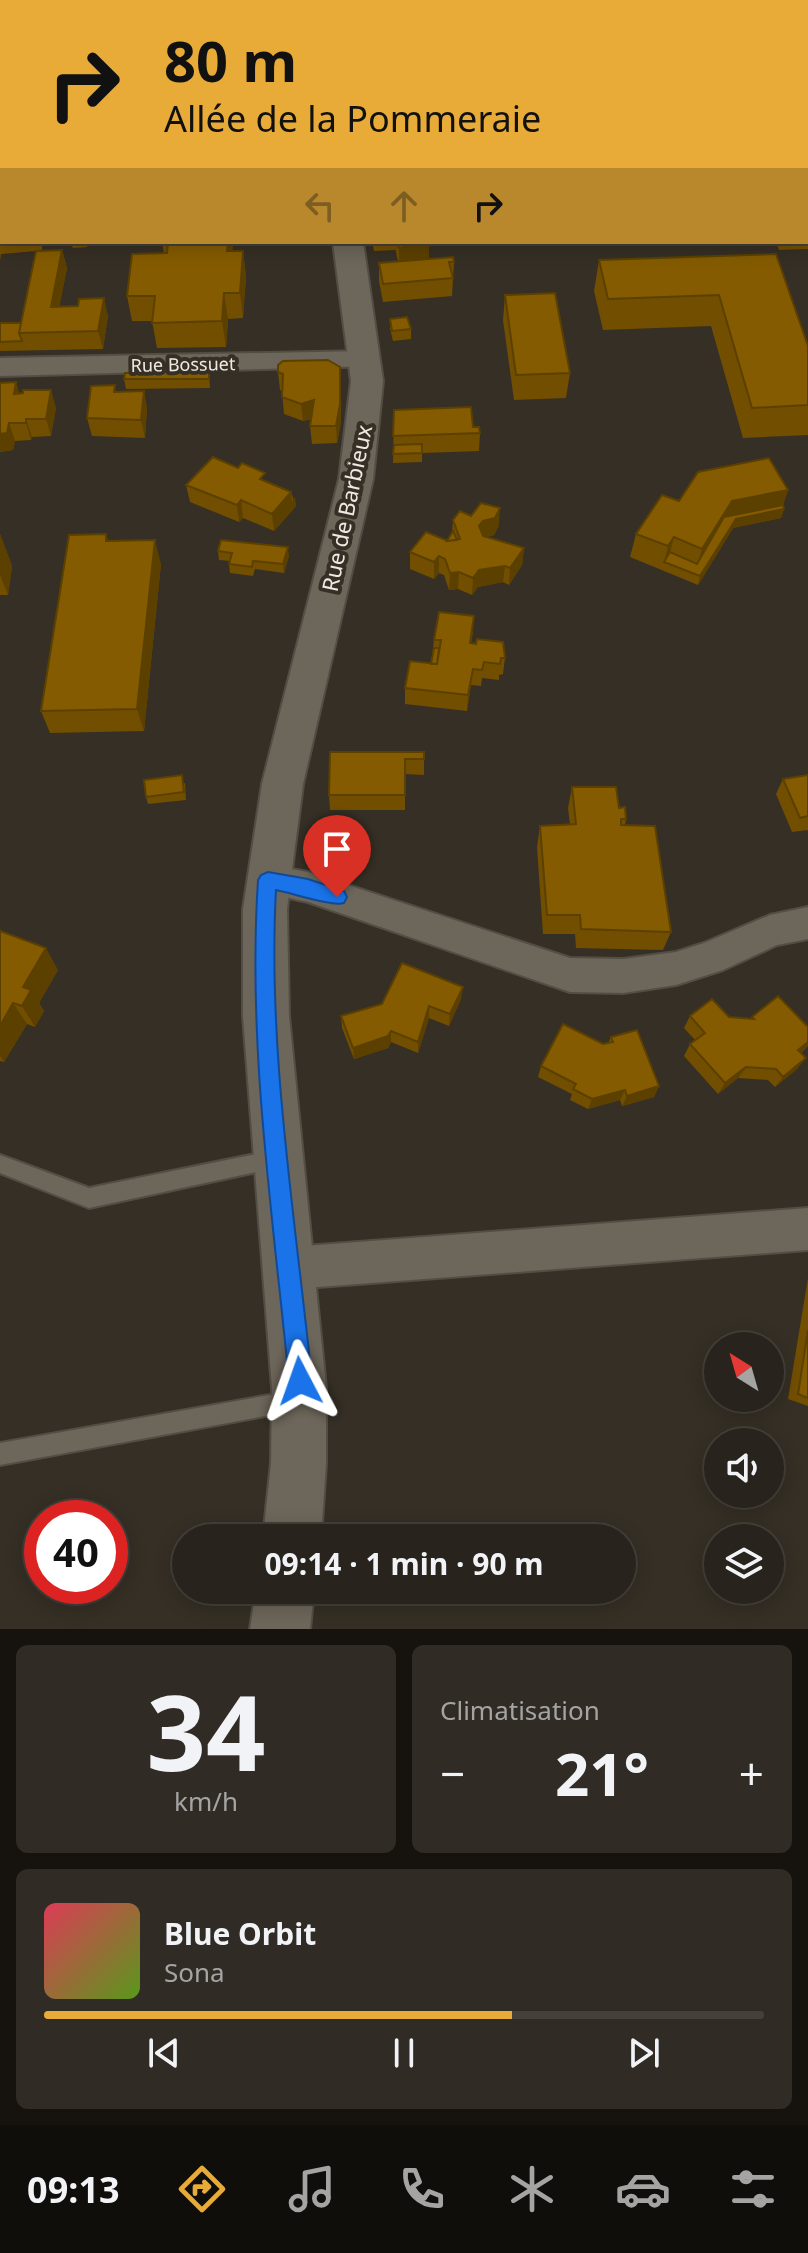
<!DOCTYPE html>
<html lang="fr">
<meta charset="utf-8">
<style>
body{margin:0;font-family:"Noto Sans",sans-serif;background:#302b25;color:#f1f3f6;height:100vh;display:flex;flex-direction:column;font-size:30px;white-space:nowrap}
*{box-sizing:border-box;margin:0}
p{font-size:26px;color:#a5a4a3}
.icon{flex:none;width:44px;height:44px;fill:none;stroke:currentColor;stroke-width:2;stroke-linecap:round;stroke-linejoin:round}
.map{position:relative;height:1629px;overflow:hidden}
.sheet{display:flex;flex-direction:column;gap:16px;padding:16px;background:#16130f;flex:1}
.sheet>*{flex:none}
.top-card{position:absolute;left:0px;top:0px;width:808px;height:244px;box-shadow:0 4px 20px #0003,0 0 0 2px #44403b;background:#e8ab37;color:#111;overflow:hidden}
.needle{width:52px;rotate:323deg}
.controls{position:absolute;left:704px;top:1332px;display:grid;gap:16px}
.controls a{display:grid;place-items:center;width:80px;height:80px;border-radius:50%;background:#28231c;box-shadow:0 4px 20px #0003,0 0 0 2px #44403b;font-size:40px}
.speed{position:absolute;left:24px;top:1500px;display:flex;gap:16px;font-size:40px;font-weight:700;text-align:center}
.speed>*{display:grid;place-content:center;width:104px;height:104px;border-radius:50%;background:#28231c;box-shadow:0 4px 20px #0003,0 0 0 2px #44403b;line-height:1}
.speed .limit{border:12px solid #d22;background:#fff;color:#111}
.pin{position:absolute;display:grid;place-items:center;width:68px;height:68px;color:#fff;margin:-82px -34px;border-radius:50% 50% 50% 0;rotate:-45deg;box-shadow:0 0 8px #0007}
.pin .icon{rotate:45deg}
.me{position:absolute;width:88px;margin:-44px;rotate:356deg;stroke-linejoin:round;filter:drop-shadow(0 0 6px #0008)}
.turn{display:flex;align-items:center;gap:28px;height:168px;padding:0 32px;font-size:36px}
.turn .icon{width:104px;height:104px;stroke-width:2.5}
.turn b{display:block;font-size:56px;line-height:68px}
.lanes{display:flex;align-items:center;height:76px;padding:0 32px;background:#0003;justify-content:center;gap:40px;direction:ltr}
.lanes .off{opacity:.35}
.big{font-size:60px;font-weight:700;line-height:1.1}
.sheet .tile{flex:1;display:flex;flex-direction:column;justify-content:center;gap:12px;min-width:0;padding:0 28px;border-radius:12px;background:#302b25}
.sheet .dial{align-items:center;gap:0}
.dial b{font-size:104px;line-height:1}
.song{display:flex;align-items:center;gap:24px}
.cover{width:96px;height:96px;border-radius:12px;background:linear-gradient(135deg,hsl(350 70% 55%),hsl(90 70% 35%))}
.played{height:8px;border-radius:4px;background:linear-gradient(90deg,#e8ab37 65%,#44403b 65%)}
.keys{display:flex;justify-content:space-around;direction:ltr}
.heat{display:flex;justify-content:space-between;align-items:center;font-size:44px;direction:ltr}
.sheet .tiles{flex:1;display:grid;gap:16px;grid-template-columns:1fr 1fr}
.tile:last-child{grid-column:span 2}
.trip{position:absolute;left:172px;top:1524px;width:464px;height:80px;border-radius:40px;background:#28231c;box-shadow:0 4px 20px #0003,0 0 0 2px #44403b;font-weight:700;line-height:80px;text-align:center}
.tab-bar{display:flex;height:128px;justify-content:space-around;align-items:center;background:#100e0b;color:#a5a4a3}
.tab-bar .icon{width:56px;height:56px}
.tab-bar .current{color:#e8ab37}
.tab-bar b{font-size:36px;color:#f1f3f6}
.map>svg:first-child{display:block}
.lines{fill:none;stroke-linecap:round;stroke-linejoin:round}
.service-casing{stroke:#534e45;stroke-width:4}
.minor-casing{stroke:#534e45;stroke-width:4}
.tertiary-casing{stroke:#534e45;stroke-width:4}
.secondary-casing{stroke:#534e45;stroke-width:4}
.service{fill:#6d665a;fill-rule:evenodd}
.minor{fill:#6d665a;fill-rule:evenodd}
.tertiary{fill:#6d665a;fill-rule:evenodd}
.secondary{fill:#6d665a;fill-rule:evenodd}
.wall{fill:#724e00}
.shaded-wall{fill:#5c4000}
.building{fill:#845b00;stroke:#5c4000;stroke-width:2}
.route{fill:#1a73e8;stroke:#114b97;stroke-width:2}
.labels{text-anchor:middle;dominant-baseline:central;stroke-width:8;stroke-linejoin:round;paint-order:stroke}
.far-street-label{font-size:18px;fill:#eeeae3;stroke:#352f25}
.street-label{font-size:22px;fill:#eeeae3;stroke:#352f25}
</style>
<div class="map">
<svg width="808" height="1629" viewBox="0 0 808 1629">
<rect width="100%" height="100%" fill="#352f25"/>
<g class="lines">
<defs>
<path id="service" d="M444 0H454L455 2H445Z
M680 0H690L691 2H681Z
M275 1150 282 1152 284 1159 282 1166 275 1168 89 1208 0 1173V1155L89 1188Z
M292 1391 299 1394 302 1401 299 1408 292 1411 0 1465V1443Z"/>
<path id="minor" d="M366 351 375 354 379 360 375 366 0 376V358Z
M268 865 308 872 570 958 623 959 676 952 704 943 770 915 808 907V939L777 945 723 970 676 985 623 993 570 992 308 902 256 891 250 880 256 869Z
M808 1208V1250L292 1289 277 1283 271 1268 277 1253 292 1247Z"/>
<path id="tertiary" d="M333 242H363L383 381 373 479 303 784 287 909 289 1016 326 1388V1463L321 1538H263L271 1463 272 1388 243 1016V909L262 784 339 479 351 381Z
M256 1590H314L310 1629H250Z"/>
<path id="secondary" d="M284 0H310V2H284Z
M806 110H808V128H806Z
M0 164H2V182H0Z"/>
</defs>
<use href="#service" class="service-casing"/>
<use href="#minor" class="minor-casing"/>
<use href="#tertiary" class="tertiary-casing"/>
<use href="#secondary" class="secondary-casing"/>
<use href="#service" class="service"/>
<use href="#minor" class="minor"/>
<use href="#tertiary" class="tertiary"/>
<use href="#secondary" class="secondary"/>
</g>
<path class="wall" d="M0 0 2 2V39H0Z
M341 0H380V2H342Z
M694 0H800L802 2H695Z
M806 2H808V71L806 68Z
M0 78H2V141H0Z
M0 187H2V242H42V250H62L67 268 59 307 108 316 103 349 0 351V323H21L36 251 1 254 0 261Z
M806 204H808V249L779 250 776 242H806Z
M70 242H89L87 247 73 248Z
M162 242H233L232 251H243L246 277 243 318 228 319 226 347 157 348 152 321H132L127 296 164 253Z
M372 242H429V259L454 262 452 296 383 302 379 281V263L398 261 395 248V250L374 251Z
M776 254 808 346V435L743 438 711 326 603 330 594 291 599 260Z
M505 295 570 373 566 398 514 400 503 320Z
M390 319 411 329V339L393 341 390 328Z
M209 371 210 388 126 389 124 379Z
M278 372 341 385V422L337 443 312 444 310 426 312 419 303 421 284 414 282 391 280 390Z
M0 383 19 393 56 408 51 436 32 437 31 440 15 441 13 450 0 452Z
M144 391 147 409 145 438 92 436 87 418 117 392Z
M394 410 473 427 480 433 479 451 422 453V462L393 463Z
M266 482 291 492 296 506 274 531 243 518 239 522 190 502 186 485Z
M788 490 783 505 784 509 781 518 733 528 698 585 630 557 636 534 679 501Z
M453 520 499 525 494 535 487 537 524 548 522 565 509 585 503 582 478 587 472 595 458 589 449 590 444 575 439 573 434 579 410 569V552L447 541 452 533Z
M0 534 12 566 8 595H0Z
M106 534 108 541 161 564 144 731 50 733 41 711Z
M218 551 289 556 284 573 255 569 253 576 230 573 229 564 230 561 219 560Z
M473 632 471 643 505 658 503 674 499 675V680L482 678 481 686 471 685 467 711 405 704V688L431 664 434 640Z
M330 752H424V775L405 774V810H330L329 795Z
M808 775V831L807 830 792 832 776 794 783 779Z
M185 783 186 800 148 804 146 797Z
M572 787 619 808 626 819 625 825 671 932 663 950 576 948 575 934H543L537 847 540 826 570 825 568 808Z
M0 931 58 970 39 1003 44 1011 35 1027 27 1024 4 1062 0 1061Z
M461 999 449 1026 429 1018 418 1053 391 1042 388 1048 354 1059 342 1028 341 1016Z
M690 1016 751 1019 752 1017 808 1027V1046L801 1053 797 1069 775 1087 768 1080 738 1078 718 1094 684 1056 690 1044 695 1040 684 1028Z
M611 1037 659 1086 654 1097 622 1106 620 1100 588 1109 570 1100 572 1094 538 1077 541 1066 608 1043Z
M808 1278V1406L788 1399Z"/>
<path class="shaded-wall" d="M228 242H233L231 277 227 251Z
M429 242V260L399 266V248Z
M62 250 67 268 56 325 51 307Z
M243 251 246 277 243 318 240 293Z
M224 293 228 319 226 347 222 321Z
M104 298 108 316 103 349 98 331Z
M340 367 341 422 337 443 336 426Z
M16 382 21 400 14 394Z
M51 390 56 408 51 436 46 419Z
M144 391 147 409 145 438 141 420Z
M314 400 316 418 303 421 301 404Z
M26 419 32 437 31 440 26 423Z
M9 423 15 441 13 450 0 452V434Z
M788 490 781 510 784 509 781 518 733 528 698 585 700 576 695 573 702 549 732 501Z
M291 492 293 510 274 531 272 514Z
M295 497 296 506 293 510 292 501Z
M241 500 243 518 239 522 237 505Z
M500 508 499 525 494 535 482 538 479 526 483 521Z
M0 534 12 566 8 595 0 575Z
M674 537 668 561 664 562 662 570 668 546Z
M155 540 161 564 144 731 137 709Z
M288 547 289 556 284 573 283 564Z
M524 548 522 565 509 585 510 568Z
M439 556V573L434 579V562Z
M505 566 503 582 478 587 472 595 473 578 479 570Z
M459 572 458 589 449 590 450 573Z
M473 669 471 685 467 711 468 695Z
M46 948 58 970 39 1003 44 1011 35 1027 22 1006 23 987Z
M463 987 461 999 449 1026 450 1014Z
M13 1003 27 1024 4 1062 0 1056V1026Z
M429 1006V1018L418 1053V1042Z
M391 1031V1042L388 1048 354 1059 353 1048Z
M808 1042V1046L790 1061 798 1050Z
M806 1058 797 1069 775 1087 783 1077Z
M746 1067 738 1078 718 1094 725 1083Z
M659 1086 654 1097 622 1106 627 1096Z
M625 1090 620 1100 588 1109 592 1099Z"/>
<path class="building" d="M0 0H278L279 2H2V14H0Z
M716 0H727L728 2H717Z
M732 0H800L802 2H733Z
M805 2H808V26L806 25Z
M0 78H2V122L0 123Z
M0 187H2V235L0 236Z
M806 204H808V231H806Z
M168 242H228L227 251H243L240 293H224L222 321 152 323 155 296H127L132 254 167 253Z
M397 242H429L399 248Z
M62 250 51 307 78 306 79 299 104 298 98 331 19 333 36 251Z
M776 254 808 346V405L752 408 719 295 608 299 599 260Z
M453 257 454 262H449L453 278 383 284 379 263Z
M555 293 570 373 516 375 505 295Z
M407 317 411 329 392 331 390 319Z
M0 323H21L19 333 22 341 0 342Z
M328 360 340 367V404L336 426H310L314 400 301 404 282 397 283 374 278 372V365L283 361Z
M209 371V379H124L125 373Z
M16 382 14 394 23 393V390H51L46 419H26V423H9L7 433 0 434V383Z
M115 385 114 392 144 391 141 420 87 418 91 386Z
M471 407 473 427H479L480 433 393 436 394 410Z
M422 444V453L393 454 394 445Z
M213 457 238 468 242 463 265 473 260 479 291 492 272 514 241 500 237 505 186 485Z
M769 458 788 490 732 501 702 549 674 537 668 546 636 534 662 495 679 501 698 472Z
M481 503 500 508 495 518 483 521 479 526 483 536 524 548 510 568 505 566 479 570 473 578 459 572 450 573 445 559 439 556 434 562 410 552 426 532 448 541 460 539 453 520 460 511 471 516Z
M783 505 784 509 736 519 700 576 664 562 670 552 697 564 724 517Z
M453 531 457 540 447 541Z
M106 534V541L155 540 137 709 41 711 69 535Z
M221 540 288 547 283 564 253 561 252 567 229 564 232 553 218 551Z
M439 612 474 616 470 643 476 644 477 639 503 642 505 658H501L500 664 484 662 482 670 473 669 468 695 405 688 410 661 437 664 441 640H434Z
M434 648H439L437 664H431Z
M330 752H424V759H405V795H329Z
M182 775 184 792 146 797 144 780Z
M808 775V816L800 818 783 779Z
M572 787H616L619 808 625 807 626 819H621V825L655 826 671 932 581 929 580 915H547L540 826 576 824Z
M0 931 46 948 23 987 31 990 22 1006 13 1003 0 1026Z
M402 963 463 987 450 1014 429 1006 418 1042 391 1031 388 1036 353 1048 341 1016 382 1004Z
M778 996 808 1027V1042L798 1050 806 1058 783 1077 776 1069 746 1067 725 1083 690 1044 705 1033 690 1016 712 999 729 1017 754 1019 752 1017Z
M563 1024 603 1044 613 1042 611 1037 637 1030 659 1086 627 1096 625 1090 592 1099 573 1089 576 1084 541 1066Z
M808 1330V1398L798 1394Z"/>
<path class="route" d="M268 872 308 879 344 891 347 897 344 903C333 907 292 893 276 890 267 1049 296 1222 312 1381L309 1389 300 1393 292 1389 289 1381C273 1215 247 1047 258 880L261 875Z"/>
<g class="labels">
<g class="far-street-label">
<text transform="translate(183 364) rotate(-1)">Rue Bossuet</text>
</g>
<g class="street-label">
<text transform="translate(346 508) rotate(-78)">Rue de Barbieux</text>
</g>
</g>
</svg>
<div class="controls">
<a><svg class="needle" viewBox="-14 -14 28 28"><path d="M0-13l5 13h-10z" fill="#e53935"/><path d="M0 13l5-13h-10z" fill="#a5a4a3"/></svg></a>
<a><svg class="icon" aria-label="sound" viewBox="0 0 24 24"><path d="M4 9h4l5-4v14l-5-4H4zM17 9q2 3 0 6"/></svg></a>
<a><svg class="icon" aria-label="layers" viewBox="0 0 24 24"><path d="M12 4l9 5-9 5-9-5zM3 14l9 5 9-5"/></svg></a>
</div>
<div class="speed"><div class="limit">40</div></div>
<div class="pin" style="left:337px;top:897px;background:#d93025"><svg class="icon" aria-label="arrive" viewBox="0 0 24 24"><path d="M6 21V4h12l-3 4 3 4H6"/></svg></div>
<svg class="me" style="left:300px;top:1381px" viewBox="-20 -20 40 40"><path d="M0-17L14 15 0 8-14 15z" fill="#1a73e8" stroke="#fff" stroke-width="4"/></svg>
<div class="trip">09:14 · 1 min · 90 m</div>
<div class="top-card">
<div class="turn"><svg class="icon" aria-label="right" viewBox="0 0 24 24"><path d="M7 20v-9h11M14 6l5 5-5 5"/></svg><div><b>80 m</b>Allée de la Pommeraie</div></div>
<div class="lanes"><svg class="icon off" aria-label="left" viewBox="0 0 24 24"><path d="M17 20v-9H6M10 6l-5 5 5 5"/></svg><svg class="icon off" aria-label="ahead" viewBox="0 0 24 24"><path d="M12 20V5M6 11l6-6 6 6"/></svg><svg class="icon" aria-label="right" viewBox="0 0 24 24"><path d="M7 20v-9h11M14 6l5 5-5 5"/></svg></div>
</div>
</div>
<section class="sheet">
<div class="tiles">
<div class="tile dial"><b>34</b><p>km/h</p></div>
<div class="tile"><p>Climatisation</p>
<div class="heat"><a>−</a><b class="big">21°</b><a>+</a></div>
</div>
<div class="tile">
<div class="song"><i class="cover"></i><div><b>Blue Orbit</b><p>Sona</p></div></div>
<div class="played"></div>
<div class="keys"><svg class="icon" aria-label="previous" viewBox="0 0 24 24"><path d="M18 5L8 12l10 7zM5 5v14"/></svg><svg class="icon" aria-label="pause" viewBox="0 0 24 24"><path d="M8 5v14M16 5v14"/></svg><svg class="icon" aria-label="next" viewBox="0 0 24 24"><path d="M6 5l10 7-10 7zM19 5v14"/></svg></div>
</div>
</div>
</section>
<nav class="tab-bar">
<b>09:13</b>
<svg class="icon current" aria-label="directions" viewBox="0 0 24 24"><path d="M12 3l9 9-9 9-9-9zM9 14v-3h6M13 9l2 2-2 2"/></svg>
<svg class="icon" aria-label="music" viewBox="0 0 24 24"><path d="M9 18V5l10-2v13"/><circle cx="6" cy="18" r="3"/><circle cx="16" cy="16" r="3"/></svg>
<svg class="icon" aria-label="phone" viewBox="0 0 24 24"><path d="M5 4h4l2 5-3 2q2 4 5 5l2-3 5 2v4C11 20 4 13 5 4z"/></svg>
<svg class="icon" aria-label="climate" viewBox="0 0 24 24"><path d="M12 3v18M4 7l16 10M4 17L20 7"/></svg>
<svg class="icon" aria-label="car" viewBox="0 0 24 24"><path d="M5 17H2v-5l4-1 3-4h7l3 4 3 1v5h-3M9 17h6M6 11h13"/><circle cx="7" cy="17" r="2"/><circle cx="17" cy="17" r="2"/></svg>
<svg class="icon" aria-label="filters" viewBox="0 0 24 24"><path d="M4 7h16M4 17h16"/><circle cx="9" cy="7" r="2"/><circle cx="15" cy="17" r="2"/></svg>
</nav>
